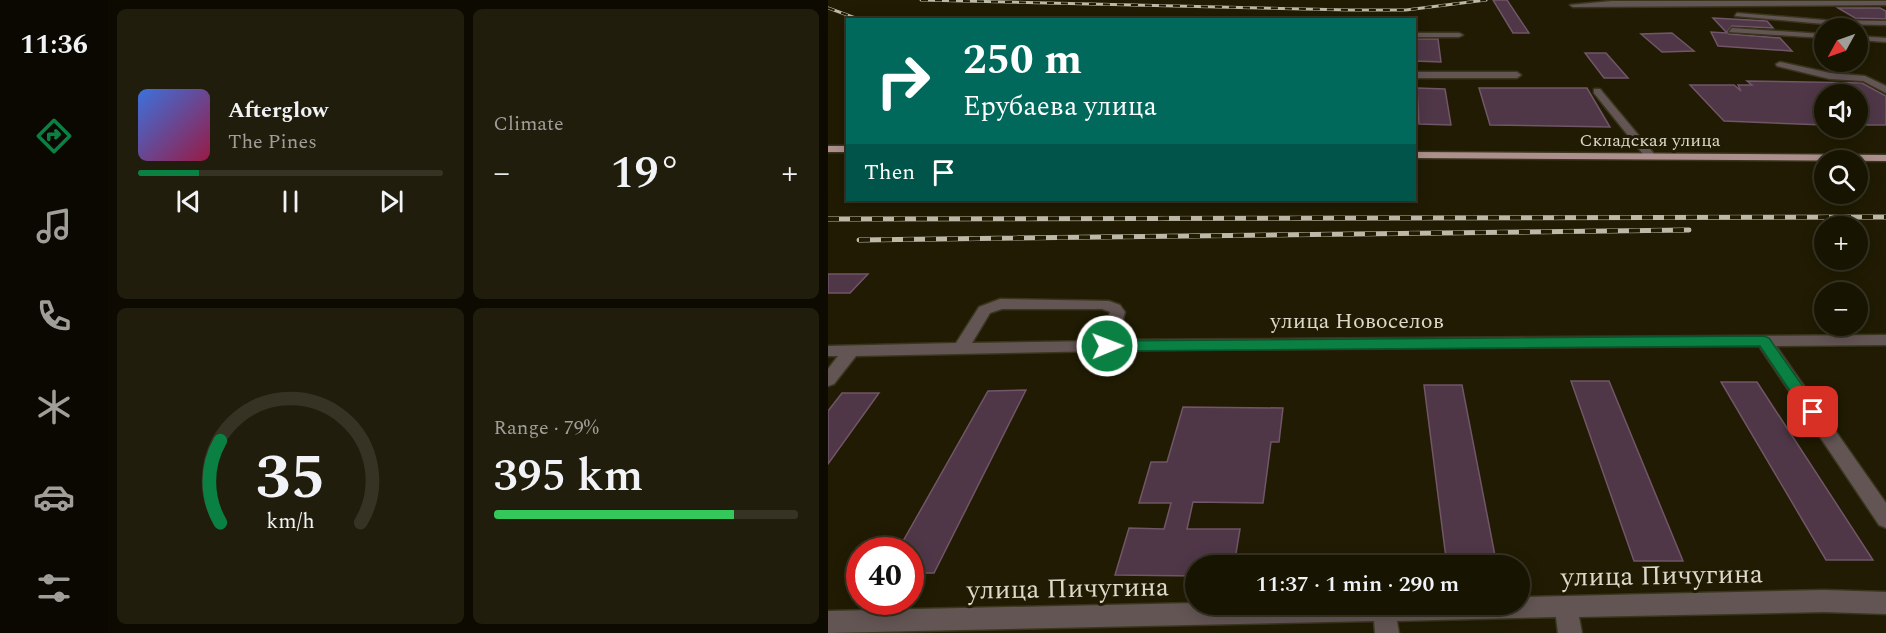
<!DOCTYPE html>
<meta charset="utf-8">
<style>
body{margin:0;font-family:Spectral,serif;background:#211d0c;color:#f1f3f6;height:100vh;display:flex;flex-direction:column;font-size:22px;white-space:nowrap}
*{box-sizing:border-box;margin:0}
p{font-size:20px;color:#9f9e99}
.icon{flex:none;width:33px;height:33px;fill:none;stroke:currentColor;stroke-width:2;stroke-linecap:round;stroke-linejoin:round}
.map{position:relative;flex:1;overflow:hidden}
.details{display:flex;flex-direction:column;gap:9px;padding:9px;background:#0d0b01;width:720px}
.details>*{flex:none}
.banner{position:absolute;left:18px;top:18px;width:570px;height:183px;border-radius:0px;box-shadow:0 3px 15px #0003,0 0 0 2px #363324;background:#00695c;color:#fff;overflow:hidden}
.needle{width:39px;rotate:230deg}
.controls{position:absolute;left:986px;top:18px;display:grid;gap:12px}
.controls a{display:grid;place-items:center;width:54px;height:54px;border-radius:50%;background:#181402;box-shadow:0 3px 15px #0003,0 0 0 2px #363324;font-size:30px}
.speed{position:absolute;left:18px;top:537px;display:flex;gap:12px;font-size:30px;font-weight:700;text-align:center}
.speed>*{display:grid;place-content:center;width:78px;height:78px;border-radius:50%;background:#181402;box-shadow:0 3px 15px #0003,0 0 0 2px #363324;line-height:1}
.speed .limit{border:9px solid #d22;background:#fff;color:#111}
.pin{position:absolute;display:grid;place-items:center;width:51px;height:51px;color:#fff;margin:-26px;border-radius:12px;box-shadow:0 3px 9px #0006}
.me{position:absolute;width:66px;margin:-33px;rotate:89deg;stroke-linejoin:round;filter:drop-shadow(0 0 4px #0008)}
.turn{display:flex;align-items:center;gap:21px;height:126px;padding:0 18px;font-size:27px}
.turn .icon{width:78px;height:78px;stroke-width:2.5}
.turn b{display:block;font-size:42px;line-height:51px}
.then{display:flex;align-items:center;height:57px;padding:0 18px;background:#0003;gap:12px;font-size:22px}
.big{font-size:45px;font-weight:600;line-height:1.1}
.details .widget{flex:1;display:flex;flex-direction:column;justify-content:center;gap:9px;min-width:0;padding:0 21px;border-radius:9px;background:#211d0c}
.details .dial{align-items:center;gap:0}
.dial svg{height:156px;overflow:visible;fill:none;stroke:#363324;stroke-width:7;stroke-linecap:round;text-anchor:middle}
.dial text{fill:#f1f3f6;stroke:none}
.song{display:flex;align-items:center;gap:18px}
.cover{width:72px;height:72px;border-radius:9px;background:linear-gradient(135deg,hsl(220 70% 55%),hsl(340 70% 35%))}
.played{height:6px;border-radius:3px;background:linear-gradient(90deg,#0b8043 20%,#363324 20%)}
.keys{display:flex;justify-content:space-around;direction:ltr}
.heat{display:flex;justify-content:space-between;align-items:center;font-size:33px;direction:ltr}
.charge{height:9px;border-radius:4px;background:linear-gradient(90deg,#34c759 79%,#363324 0)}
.details .tiles{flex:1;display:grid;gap:9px;grid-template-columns:repeat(2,1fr)}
.trip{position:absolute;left:357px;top:555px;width:345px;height:60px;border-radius:30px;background:#181402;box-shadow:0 3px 15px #0003,0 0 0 2px #363324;font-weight:600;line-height:60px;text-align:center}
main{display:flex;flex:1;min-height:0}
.menu{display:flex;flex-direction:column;width:108px;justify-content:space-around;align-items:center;background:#0a0801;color:#9f9e99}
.menu .icon{width:42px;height:42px}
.menu .current{color:#0b8043}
.menu b{font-size:27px;color:#f1f3f6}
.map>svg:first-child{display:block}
.building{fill:#4f3747;stroke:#705667;stroke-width:1.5}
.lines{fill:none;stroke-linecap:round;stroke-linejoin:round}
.minor-casing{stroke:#3a361e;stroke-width:3}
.major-casing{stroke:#3a361e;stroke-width:3}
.minor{fill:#635554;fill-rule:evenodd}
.major{fill:#ad908d;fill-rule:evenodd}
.rail-far1-casing{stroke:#bcb9a8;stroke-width:3}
.rail-casing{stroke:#bcb9a8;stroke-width:5}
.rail-far1{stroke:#201b02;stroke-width:2;stroke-dasharray:7;stroke-linecap:butt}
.rail{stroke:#201b02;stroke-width:4;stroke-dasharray:11;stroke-linecap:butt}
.route{fill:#0b8043;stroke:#07532c;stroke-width:1.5}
.labels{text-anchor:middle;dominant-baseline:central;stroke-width:6;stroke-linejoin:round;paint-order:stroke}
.far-street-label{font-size:18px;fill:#dcd9ca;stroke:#201b02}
.street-label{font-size:22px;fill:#dcd9ca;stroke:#201b02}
.near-street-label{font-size:27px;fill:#dcd9ca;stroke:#201b02}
</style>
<main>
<nav class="menu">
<b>11:36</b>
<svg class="icon current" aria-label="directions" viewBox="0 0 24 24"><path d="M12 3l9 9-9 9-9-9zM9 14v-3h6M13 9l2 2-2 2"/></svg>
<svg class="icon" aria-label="music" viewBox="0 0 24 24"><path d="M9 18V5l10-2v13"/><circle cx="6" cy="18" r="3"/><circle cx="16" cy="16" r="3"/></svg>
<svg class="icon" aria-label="phone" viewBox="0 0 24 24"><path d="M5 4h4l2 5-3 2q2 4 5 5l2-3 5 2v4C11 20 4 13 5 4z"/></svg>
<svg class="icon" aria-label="climate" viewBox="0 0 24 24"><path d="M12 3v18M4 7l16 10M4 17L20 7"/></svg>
<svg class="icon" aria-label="car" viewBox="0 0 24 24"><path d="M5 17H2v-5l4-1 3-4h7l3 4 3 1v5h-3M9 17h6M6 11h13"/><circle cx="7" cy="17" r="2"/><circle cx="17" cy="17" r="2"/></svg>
<svg class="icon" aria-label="filters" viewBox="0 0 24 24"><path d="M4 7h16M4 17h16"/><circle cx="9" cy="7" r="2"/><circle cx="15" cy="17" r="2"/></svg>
</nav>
<section class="details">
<div class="tiles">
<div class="widget">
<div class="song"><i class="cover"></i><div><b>Afterglow</b><p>The Pines</p></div></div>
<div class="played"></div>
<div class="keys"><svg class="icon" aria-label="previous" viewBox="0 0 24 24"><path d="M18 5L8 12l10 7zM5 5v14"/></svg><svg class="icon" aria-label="pause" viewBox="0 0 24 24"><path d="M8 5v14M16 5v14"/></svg><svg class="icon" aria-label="next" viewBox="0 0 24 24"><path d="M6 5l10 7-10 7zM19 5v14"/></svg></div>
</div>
<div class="widget"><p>Climate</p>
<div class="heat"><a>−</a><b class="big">19°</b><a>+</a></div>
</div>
<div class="widget dial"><svg viewBox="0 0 100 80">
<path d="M14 69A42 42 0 1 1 86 69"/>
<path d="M14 69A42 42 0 0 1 14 27" stroke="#0b8043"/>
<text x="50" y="56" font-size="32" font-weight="700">35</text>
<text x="50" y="72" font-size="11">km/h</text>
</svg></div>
<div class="widget"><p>Range · 79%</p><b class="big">395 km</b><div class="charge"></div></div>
</div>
</section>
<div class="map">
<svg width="1058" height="633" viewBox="0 0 1058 633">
<rect width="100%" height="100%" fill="#201b02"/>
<path class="building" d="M665 0H679L701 33H685Z
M1010 8H1052L1058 11V19L1027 18Z
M885 18 939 21 945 28 904 26 899 32 901 34 952 38 964 51 890 46 883 32 899 33Z
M844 33 866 51 834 52 813 34Z
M586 39H610L613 62 586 61Z
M757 53H778L800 78H776Z
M919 81 1034 83 1058 96V125H1029V94H996V125L896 121 862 85H906L913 91 910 85H924Z
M589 88 617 89 623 125 591 124Z
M651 88H759L782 127 662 125Z
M0 274H40L22 293H0Z
M743 381H781L855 561H806Z
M893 382H929L1045 560H998Z
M596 385H634L669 566H619Z
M198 390 106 573H82V550H70L160 391Z
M14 393H51L0 464V411Z
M355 407 455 408 451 442H443L435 503 365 502 359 529H412L406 566H368V576L287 575 301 528 336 529 343 503H311L323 462H339Z"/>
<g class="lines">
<defs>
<path id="minor" d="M784 1H1058V5L745 7 742 5Z
M909 13 996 20 1058 21V25L996 24 907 16Z
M904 28 996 34V38L901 32Z
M586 33H631L635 35 631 37H586Z
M1029 36 1058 38V42L1029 40Z
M952 62 1002 73 1037 76 1058 86V93L1035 81 1002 79 949 66 948 64Z
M586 72H689L693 75 689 78H586Z
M766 89H772L827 155V159H819L766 93Z
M172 299 281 301 292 305 297 312 289 340 1058 335V345L948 346 1058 503V528L1051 525 931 346 326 350 28 356 6 384 0 386V369L10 356H0V346L128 343 151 307ZM174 309H274L282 312 273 341 144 343 162 313Z
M996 590 1058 592V614L996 612 751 617 754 633H730L728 617 569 621 571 633H547L546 621 0 633V611L368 603 692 604V597Z"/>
<path id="major" d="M0 146H20V152H0Z
M586 152 1058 155V161L586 158Z"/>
</defs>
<use href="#minor" class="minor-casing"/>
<use href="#major" class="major-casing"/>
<use href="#minor" class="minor"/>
<use href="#major" class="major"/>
<defs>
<path id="rail-far1" d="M93 0 522 10H578L658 0
M0 8 33 20"/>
<path id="rail" d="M0 219 1058 217
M31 240 861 230"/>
</defs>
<use href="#rail-far1" class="rail-far1-casing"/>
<use href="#rail" class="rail-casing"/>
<use href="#rail-far1" class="rail-far1"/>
<use href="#rail" class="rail"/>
</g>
<path class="route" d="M936 336 941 338 990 408 993 412 990 416H979L932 346 279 351 272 346 279 341Z"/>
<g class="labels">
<g class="far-street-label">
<text x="822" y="140">Складская улица</text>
</g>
<g class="street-label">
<text x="529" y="321">улица Новоселов</text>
</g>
<g class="near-street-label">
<text transform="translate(834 576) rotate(-1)">улица Пичугина</text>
<text transform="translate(240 589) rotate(-1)">улица Пичугина</text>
</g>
</g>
</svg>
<div class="controls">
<a><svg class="needle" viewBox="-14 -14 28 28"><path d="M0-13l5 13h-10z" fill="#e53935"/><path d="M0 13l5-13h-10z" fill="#9f9e99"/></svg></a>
<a><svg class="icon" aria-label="sound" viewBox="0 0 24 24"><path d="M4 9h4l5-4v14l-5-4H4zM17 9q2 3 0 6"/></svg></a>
<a><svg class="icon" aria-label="search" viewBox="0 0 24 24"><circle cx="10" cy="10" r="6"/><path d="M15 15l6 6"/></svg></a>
<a>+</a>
<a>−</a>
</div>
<div class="speed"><div class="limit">40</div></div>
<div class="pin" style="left:985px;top:412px;background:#d93025"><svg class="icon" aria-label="arrive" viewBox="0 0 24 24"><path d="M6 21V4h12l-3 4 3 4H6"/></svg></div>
<svg class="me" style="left:279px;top:346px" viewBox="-20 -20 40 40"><circle r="17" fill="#0b8043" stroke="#fff" stroke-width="3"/><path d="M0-11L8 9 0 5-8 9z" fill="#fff"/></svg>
<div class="trip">11:37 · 1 min · 290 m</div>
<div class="banner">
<div class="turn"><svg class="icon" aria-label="right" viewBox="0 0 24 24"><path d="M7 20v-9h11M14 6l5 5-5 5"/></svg><div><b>250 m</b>Ерубаева улица</div></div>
<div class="then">Then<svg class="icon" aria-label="arrive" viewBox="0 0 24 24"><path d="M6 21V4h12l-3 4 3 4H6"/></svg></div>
</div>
</div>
</main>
